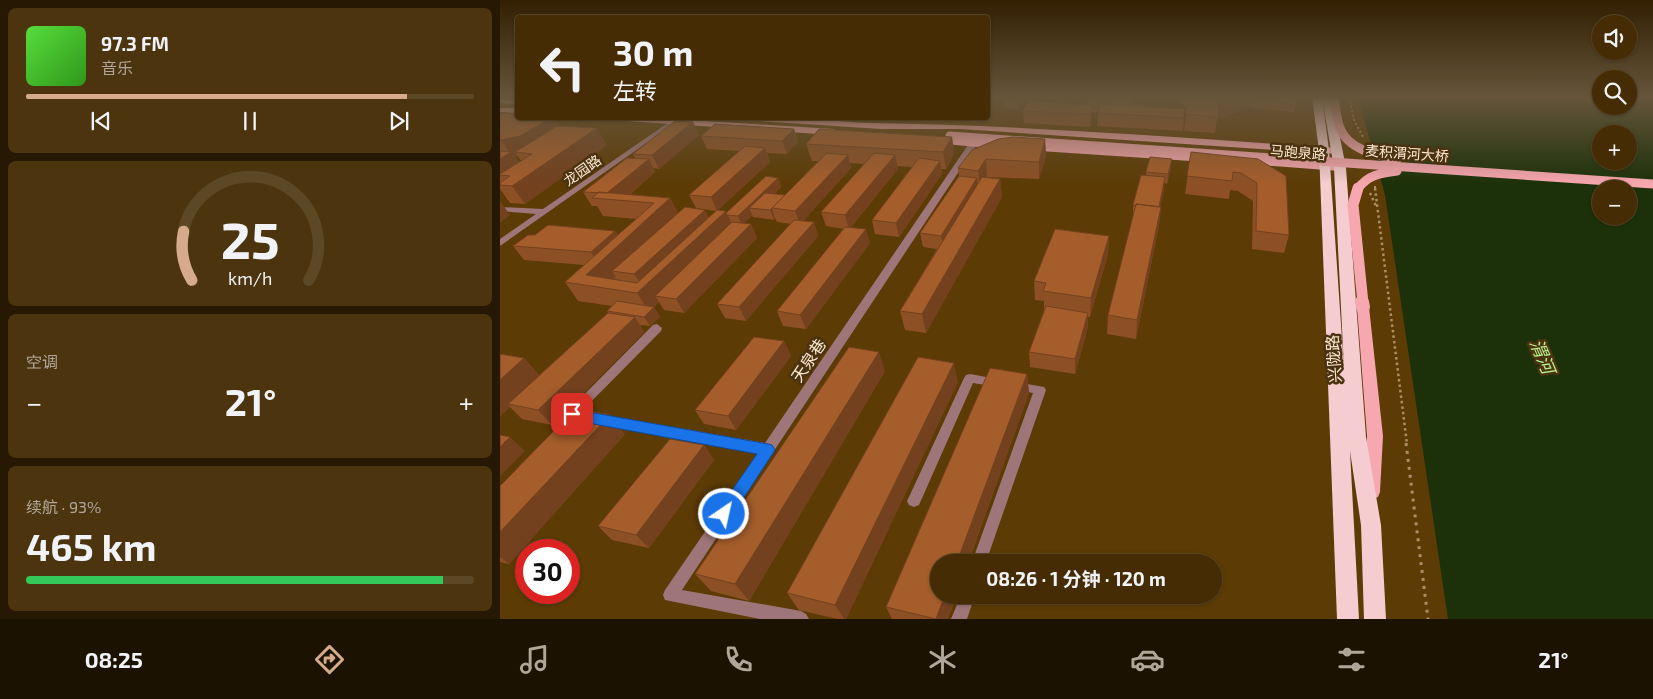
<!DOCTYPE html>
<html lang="zh">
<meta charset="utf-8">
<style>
body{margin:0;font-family:"Exo 2","Noto Sans SC",sans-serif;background:#4c340e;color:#f1f3f6;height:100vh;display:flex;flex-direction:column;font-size:19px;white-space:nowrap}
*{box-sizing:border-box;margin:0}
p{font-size:16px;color:#b0a79a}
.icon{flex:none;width:28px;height:28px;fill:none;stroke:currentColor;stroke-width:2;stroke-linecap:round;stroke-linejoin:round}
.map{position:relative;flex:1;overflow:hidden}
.side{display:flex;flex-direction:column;gap:8px;padding:8px;background:#261802;width:500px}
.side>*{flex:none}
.hud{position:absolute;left:15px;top:15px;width:475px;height:105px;border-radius:5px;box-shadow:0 1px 4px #0004,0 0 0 1px #5d4826;background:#452c04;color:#f1f3f6;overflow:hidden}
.fabs{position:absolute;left:1092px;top:15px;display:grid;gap:10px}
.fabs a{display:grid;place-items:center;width:45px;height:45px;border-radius:50%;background:#452c04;box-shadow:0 1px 4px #0004,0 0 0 1px #5d4826;font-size:25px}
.speed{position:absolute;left:15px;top:539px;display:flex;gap:10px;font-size:25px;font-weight:700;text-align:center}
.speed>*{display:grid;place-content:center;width:65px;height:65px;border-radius:50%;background:#452c04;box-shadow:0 1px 4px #0004,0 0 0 1px #5d4826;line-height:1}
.speed .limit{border:8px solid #d22;background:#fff;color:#111}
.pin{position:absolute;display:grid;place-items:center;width:42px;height:42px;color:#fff;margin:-21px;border-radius:10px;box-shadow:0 2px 8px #0006}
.me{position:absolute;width:55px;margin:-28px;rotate:34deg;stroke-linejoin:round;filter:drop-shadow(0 0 4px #0008)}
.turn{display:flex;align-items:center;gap:18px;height:105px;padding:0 15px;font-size:22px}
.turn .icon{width:65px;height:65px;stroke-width:2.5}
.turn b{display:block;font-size:35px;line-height:42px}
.big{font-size:38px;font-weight:700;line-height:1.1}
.side .tile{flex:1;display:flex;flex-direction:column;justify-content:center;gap:8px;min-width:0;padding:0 18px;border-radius:8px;background:#4c340e}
.side .dial{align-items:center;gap:0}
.dial svg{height:130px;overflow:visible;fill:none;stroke:#5d4826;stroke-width:7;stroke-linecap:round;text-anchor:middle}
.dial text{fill:#f1f3f6;stroke:none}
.song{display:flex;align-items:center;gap:15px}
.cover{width:60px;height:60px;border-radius:8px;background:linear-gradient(135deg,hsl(110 70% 55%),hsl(110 70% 35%))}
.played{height:5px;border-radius:2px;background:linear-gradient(90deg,#d6ab8b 85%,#5d4826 85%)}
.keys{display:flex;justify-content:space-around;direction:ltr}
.heat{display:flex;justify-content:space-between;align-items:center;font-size:28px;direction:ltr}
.charge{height:8px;border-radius:4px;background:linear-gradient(90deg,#34c759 93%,#5d4826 0)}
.trip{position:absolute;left:430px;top:554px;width:292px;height:50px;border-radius:25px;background:#452c04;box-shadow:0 1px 4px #0004,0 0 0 1px #5d4826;font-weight:700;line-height:50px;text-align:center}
.menu{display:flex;height:80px;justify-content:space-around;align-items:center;background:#1c1202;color:#b0a79a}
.menu .icon{width:35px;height:35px}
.menu .selected{color:#d6ab8b}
.menu b{font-size:22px;color:#f1f3f6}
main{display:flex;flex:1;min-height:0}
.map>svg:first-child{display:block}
.water{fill:#1c3109;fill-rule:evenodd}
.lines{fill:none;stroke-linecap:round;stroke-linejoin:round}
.path-far2{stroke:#aa8f67;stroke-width:2;stroke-dasharray:2 2.5;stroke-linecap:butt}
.path-far1{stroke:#aa8f67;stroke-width:2.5;stroke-dasharray:2.5 3;stroke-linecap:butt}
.path{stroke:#aa8f67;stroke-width:3;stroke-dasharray:3 5;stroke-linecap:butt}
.street{fill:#9e767a;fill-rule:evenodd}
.primary{fill:#f7a7af;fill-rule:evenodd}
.highway{fill:#f5cdd0;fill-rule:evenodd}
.primary-bridge-far2{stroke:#f7a7af;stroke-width:9}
.primary-bridge-far1{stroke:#f7a7af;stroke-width:11}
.primary-bridge{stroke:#f7a7af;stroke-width:14}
.wall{fill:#8d5025;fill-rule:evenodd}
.shaded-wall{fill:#73411e}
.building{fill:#a45d2b;stroke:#73411e}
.route{fill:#1a73e8;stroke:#114b97}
.labels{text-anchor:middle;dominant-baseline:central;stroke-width:5;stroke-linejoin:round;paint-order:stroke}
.far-street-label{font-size:14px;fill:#feead1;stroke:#4b3311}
.street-label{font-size:16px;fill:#feead1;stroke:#4b3311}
.water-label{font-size:18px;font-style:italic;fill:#b7f08b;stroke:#4b3311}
</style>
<main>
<section class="side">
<div class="tile">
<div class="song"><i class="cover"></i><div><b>97.3 FM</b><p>音乐</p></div></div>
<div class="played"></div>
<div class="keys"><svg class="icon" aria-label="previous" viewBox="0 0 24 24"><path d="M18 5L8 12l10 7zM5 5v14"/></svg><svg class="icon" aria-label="pause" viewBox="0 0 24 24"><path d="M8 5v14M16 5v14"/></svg><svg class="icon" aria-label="next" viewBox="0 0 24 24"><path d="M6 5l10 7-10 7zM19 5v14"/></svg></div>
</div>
<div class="tile dial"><svg viewBox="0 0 100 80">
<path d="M14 69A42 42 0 1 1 86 69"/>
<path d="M14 69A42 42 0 0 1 9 39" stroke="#d6ab8b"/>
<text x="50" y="56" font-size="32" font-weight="700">25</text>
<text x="50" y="72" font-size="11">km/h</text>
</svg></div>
<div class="tile"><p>空调</p>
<div class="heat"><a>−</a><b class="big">21°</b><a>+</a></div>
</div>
<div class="tile"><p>续航 · 93%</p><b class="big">465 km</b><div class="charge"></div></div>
</section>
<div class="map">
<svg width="1153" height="619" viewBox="0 0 1153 619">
<rect width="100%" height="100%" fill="#5c3b05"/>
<path class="water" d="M858 97H1101V106H1129V97H1153V619H948L885 195ZM1101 134H1129V161H1101ZM1101 189H1129V216H1101Z"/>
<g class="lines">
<path class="path-far2" d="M849 97 854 120 863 137
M875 186V189"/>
<path class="path-far1" d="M875 188 907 444
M870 193 876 206"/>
<path class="path" d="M906 443 928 619"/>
<path class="street" d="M175 118H182L0 246V239L36 214 0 211V207L43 209Z
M470 142 477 144 182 590 301 611 306 614 309 619H260L165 600 163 595 165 590 259 453 104 425 100 423 98 420 100 417 104 415 265 443Z
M157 324 162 328 161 331 72 421 68 423 64 421 62 418 64 415 153 325Z
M470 374 497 379 501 380 503 383 501 386 497 387 473 383 419 505 414 507 409 505 407 501 409 497 464 378 466 375Z
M516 382 544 387 546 390 486 562H472L533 393 512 389 510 386 512 383Z
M461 595H475L467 619H451Z"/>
<path class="primary" d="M0 99 18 100V104L0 103Z
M0 108H18V113L0 112Z
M122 118H156L334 129 338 132 334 135 126 121Z
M255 118C292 113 331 122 368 123 525 125 682 138 838 148L843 151 838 154 460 129H381L259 121Z
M436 138 501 143 506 146 501 149 433 143V139Z
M528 145 706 156 711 159 706 162 525 150V146Z
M748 159 840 165 845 168 840 171 745 164V160Z
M863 303 869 307 883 436 880 492 878 497 872 499 866 497 864 492 867 436 857 307Z"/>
<path class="highway" d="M812 97H822L829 150 844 368 834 168 822 97H832L846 168 866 437 881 525 886 619H864L861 525 850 451 859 619H837L819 150Z"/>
<path class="primary-bridge-far2" d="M834 97C836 107 836 118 840 128 848 150 877 155 897 159
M450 136 1153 184
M858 189C867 175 881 173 897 171"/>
<path class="primary-bridge-far1" d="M858 188 853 205 863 303"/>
<path class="primary-bridge" d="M862 302 863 307"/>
</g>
<path class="wall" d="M488 97H498L490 109H488Z
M502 97H526L518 110 503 108Z
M589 97H637H635V101L633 106 684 118 683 131 597 126 598 111 597 113 592 112 590 127 524 123 523 111 586 104Z
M679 97H795L796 104 794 112 750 108 717 119 715 133 684 131 687 107 678 101Z
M0 113 18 118H53L58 126 107 145 25 204 10 203 0 189ZM18 156 21 161 18 162 15 157Z
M462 118H478L476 122 462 120Z
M193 122 199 135 159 169 153 168 155 172 129 195 170 198 178 213 209 218 216 211 196 208 189 195 240 151 207 149 201 136 294 129 298 142 287 154 267 153 270 162 218 210 226 211V213L278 178 281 187 274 194 285 195 318 161H312L306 144 452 137 454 154 446 169H441L442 174 399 237 375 234 372 220 412 167 397 166 398 169 351 227 370 243 306 329 283 326 277 311 344 229 326 226 321 212 364 164 350 163 351 168 303 221 314 222 318 236 246 321 225 318 217 304 291 224 277 222 275 218 274 220 253 217 252 215 244 223 251 224 257 238 184 313 164 310 159 302 154 307 160 317 150 326 140 325 144 332 52 425 22 419 10 407 0 416V354L24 358 39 375 108 313 107 311 112 306 78 301 65 282 84 265 24 260 13 246 35 235 115 231 118 235 137 219 103 216 97 206H92L83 192 135 158 133 154Z
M545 139 546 156 539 179 487 177 500 179 502 197 426 333 405 330 400 311 437 249 423 247 420 233 459 176 458 168Z
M691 152 786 176 789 235 784 253 752 249 753 201 738 191 730 190 729 199 685 194Z
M671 168 667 184 664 183 660 207H661L659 225 636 339 607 334 608 315 633 219V205L646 175V172Z
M609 236 608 254 590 317H588V327L575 374 530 367 529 352 544 310V301L535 300 534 281Z
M284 341 291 356 236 430 204 424 195 410Z
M385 371 249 601 211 591 195 574Z
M527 374 529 393 448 619H392L386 607Z
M458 382 346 619H337L299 610 287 593Z
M125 434 9 564 0 562V486Z
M204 445 214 460 149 548 112 540 98 526Z"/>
<path class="shaded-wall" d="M492 97H498L490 109 489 100Z
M517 97H526L518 110Z
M601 97H603L600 101V106L597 113 598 104Z
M632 97H635V101L629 116 630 104Z
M737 97H752L750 108 717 119 718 103Z
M593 105 592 117 590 127 591 114Z
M51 118H53L62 133 15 152 18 156 15 157 23 169 10 176 0 175V159L10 153 1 140Z
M193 122 199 135 159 169 152 155Z
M97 128 107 145 25 204 12 186Z
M294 129 298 142 287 154 282 141Z
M452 137 454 154 446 169 443 152Z
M545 139 546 156 539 179V162Z
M265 148 270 162 217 211 211 197Z
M348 155 351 168 300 225 295 211Z
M395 155 398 169 349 229 345 215Z
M149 159 155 172 122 200 106 194Z
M486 159 487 177 480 188 478 171Z
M672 159 671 168 667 184 668 174Z
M440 161 442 174 399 237 396 223Z
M665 177 664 191 657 222 659 208Z
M278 178 281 187 259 209 249 208 252 215 242 225 238 216Z
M477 178 479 192 444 250 441 236Z
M500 179 502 197 426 333 422 314Z
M170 198 180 216 112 271 116 277 105 288 86 275 98 263 91 252 115 231 122 242Z
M0 201 10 215 0 223Z
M661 207 659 225 636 339 637 320Z
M272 209 275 218 274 220 270 210Z
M205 210 212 224 226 211 234 229 155 296 159 302 154 307 160 317 150 326 144 317 149 312 137 293 143 287 134 274Z
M314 222 318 236 246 321 239 307Z
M251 224 257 238 184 313 176 299Z
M366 229 370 243 306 329 300 315Z
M609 236 608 254 590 317 591 298Z
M588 313V327L575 374V359Z
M135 317 144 332 52 425 38 410Z
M284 341 291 356 236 430 228 416Z
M379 352 385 371 249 601 235 584Z
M24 358 41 377 8 404 10 407 0 416V380Z
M454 363 458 382 346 619H344L335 605Z
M527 374 529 393 468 562H457Z
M110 415 125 434 9 564 0 557V532Z
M10 437 25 451 0 476V447Z
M204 445 214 460 149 548 136 535Z
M445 595H456L448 619H436Z"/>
<path class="building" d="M488 97H492L489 100H488Z
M589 97H601L598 104 586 103Z
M602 97H632L630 104 600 101Z
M688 97H737L718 103V117L686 114Z
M774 97H795L796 104 773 102Z
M527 101 593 105 591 114 523 111Z
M599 104 684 109V118L598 113Z
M0 113 18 114V118H51L20 136 0 140Z
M175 121 193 122 152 155 133 154Z
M215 124 294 129 282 141 201 136Z
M57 126 97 128 12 186 0 185V183L10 176 0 175V174L32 154 15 152Z
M319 129 452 137 443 152 306 144Z
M513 137 545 139 539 162 486 159 478 171 458 168 472 150 498 139Z
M245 146 265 148 211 197 189 195Z
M0 151 11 152 0 159Z
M691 152 758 159 786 176 789 235 756 231 757 183 741 173 733 172 732 181 687 176Z
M327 153 348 155 295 211 272 208Z
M374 153 395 155 345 215 321 212Z
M650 157 672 159 668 174 646 172Z
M127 158 149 159 107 193 83 192Z
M419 158 440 161 396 223 372 220Z
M641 175 665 177 659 207 636 204V206L633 205Z
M266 176 278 178 238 216 227 215 226 213Z
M459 176 477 178 441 236 420 233Z
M482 177 500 179 422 314 400 311Z
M99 192 170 198 86 275 137 283 217 210 226 211 137 293 65 282 154 203 92 198Z
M265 193 285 195 270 210 249 208Z
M636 204 661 207 637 320 608 315Z
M185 207 205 210 134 274 112 271Z
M294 220 314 222 239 307 217 304Z
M232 222 251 224 176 299 155 296Z
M48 225 115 231 91 252 13 246 28 235H35Z
M345 227 366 229 300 315 277 311Z
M555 229 609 236 591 298 543 291 546 283 534 281Z
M117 301 154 307 144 317 107 311Z
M546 306 588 313 575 359 529 352Z
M108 313 135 317 38 410 8 404Z
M254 337 284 341 228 416 195 410Z
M349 347 379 352 235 584 195 574Z
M0 354 24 358 0 380Z
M418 357 454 363 335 605 287 593Z
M490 368 527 374 457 562H439V595H445L436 619 386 607Z
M76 408 110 415 0 532V486Z
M0 435 10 437 0 447Z
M170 439 204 445 136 535 98 526Z"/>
<linearGradient id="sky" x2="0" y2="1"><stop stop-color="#332003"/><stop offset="0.53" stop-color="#66553b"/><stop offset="1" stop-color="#66553b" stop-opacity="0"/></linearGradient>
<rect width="1153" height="184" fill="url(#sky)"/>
<path class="route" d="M72 409 268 444 272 445 275 450 230 519 224 521 219 519 216 514 219 509 257 454 72 420 68 418 66 414 68 411Z"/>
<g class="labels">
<g class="far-street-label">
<text transform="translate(798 152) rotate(4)">马跑泉路</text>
<text transform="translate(907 153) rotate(4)">麦积渭河大桥</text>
<text transform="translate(82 170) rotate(-35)">龙园路</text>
</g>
<g class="street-label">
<text transform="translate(833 359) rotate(-94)">兴陇路</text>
<text transform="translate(308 360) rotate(-56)">天泉巷</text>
</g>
<g class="water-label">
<text transform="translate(1043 356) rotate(67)">渭河</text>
</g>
</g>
</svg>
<div class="fabs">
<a><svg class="icon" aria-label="sound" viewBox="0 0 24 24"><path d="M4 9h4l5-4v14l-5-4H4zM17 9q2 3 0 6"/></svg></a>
<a><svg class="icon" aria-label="search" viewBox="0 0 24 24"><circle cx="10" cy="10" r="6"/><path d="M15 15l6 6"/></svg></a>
<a>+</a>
<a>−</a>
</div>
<div class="speed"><div class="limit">30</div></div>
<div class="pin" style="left:72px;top:414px;background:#d93025"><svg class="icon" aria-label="arrive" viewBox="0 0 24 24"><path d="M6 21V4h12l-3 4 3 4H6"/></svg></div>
<svg class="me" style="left:224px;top:514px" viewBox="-20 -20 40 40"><circle r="17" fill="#1a73e8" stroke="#fff" stroke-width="3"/><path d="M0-11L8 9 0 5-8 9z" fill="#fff"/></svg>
<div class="trip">08:26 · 1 分钟 · 120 m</div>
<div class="hud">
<div class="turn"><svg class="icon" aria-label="left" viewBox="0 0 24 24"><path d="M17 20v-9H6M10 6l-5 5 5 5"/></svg><div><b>30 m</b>左转</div></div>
</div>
</div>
</main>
<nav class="menu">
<b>08:25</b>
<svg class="icon selected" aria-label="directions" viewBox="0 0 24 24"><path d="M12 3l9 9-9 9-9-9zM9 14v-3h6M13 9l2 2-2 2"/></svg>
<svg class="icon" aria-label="music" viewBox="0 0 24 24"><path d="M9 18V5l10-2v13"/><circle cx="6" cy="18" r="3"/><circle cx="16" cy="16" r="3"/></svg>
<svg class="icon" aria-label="phone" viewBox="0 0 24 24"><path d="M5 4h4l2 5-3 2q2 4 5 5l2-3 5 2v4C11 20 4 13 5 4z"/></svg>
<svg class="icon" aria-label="climate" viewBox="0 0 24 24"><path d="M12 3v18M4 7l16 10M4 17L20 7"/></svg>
<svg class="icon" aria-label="car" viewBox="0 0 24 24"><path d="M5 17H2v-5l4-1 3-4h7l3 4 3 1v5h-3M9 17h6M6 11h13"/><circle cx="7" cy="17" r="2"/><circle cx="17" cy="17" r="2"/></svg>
<svg class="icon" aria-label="filters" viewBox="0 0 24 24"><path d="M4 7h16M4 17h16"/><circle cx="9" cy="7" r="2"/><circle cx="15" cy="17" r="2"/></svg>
<b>21°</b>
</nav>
